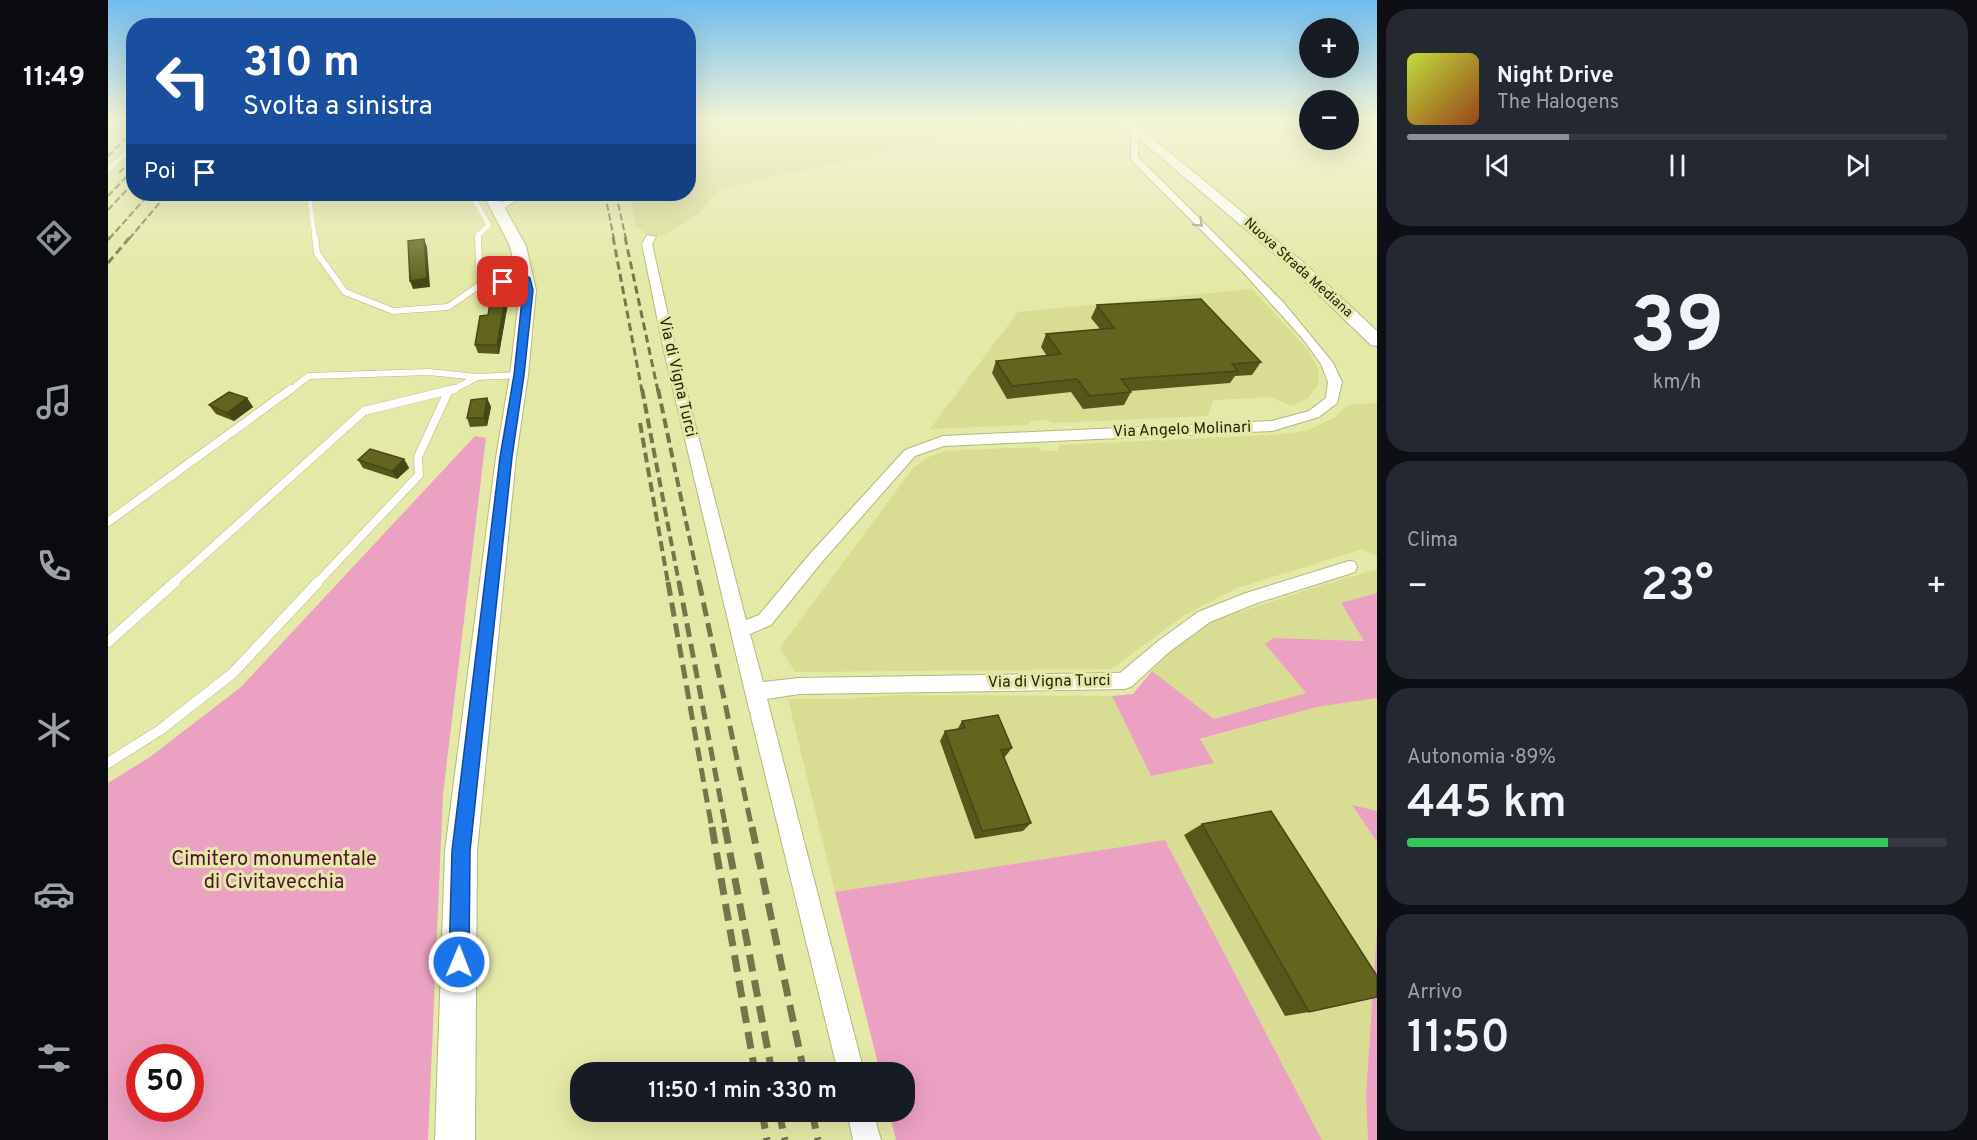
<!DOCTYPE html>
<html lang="it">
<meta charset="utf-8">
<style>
body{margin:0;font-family:Overpass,sans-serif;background:#242831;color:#f1f3f6;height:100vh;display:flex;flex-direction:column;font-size:22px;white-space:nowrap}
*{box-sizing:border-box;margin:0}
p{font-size:20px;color:#9ea1a6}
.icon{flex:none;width:33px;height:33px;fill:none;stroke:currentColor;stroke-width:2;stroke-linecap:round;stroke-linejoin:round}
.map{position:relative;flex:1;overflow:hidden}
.details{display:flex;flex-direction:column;gap:9px;padding:9px;background:#0d0f14;width:600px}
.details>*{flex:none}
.hud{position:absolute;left:18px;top:18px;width:570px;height:183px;border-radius:24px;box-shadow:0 6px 24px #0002;background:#1a4fa0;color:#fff;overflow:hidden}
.controls{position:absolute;left:1191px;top:18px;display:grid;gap:12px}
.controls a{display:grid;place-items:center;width:60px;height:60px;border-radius:50%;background:#171b24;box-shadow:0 6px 24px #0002;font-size:30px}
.speed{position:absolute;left:18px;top:1044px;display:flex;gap:12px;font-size:30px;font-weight:700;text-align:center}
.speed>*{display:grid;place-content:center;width:78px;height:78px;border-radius:50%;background:#171b24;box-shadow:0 6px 24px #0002;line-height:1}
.speed .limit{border:9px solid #d22;background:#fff;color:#111}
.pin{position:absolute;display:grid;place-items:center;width:51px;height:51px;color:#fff;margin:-26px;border-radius:12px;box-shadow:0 3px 9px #0006}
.me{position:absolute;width:66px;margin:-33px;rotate:1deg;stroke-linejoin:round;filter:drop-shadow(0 0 4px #0008)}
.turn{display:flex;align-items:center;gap:21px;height:126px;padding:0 18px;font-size:27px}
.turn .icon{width:78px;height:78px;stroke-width:2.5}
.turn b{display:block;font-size:42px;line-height:51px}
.then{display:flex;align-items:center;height:57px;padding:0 18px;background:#0003;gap:12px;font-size:22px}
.big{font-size:45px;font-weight:600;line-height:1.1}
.details .tile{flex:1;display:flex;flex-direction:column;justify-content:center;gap:9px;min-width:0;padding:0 21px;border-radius:24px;background:#242831}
.details .dial{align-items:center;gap:0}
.dial b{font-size:78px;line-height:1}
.song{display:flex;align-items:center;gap:18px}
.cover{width:72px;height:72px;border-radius:9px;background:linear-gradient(135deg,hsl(70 70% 55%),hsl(20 70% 35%))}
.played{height:6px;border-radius:3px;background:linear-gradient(90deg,#8c9099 30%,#363941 30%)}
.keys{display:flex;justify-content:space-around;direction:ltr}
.heat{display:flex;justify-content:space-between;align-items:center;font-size:33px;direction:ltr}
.charge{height:9px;border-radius:4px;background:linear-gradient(90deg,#34c759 89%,#363941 0)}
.trip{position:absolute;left:462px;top:1062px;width:345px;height:60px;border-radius:24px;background:#171b24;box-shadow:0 6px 24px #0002;font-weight:600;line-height:60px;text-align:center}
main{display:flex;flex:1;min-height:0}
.menu{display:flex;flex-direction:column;width:108px;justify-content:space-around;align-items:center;background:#090b0e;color:#9ea1a6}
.menu .icon{width:42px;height:42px}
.menu .active{color:#8c9099}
.menu b{font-size:27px;color:#f1f3f6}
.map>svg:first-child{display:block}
.built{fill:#d8dd93}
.green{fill:#eba1c2;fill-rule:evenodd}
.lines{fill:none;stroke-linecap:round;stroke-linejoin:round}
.lane-far3-casing{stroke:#b4b979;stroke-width:5}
.lane-far2-casing{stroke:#b4b979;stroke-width:7}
.lane-far1-casing{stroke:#b4b979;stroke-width:9}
.lane-casing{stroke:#b4b979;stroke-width:11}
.street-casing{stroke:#b4b979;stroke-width:2}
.secondary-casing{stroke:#b4b979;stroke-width:2}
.lane-far3{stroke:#fff;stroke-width:4.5}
.lane-far2{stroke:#fff;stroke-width:6}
.lane-far1{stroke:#fff;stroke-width:8}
.lane{stroke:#fff;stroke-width:10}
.street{fill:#fff;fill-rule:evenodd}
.secondary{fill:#fff;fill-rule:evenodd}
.rail-far4{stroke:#73764b;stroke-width:2;stroke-dasharray:7 3;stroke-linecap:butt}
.rail-far3{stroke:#73764b;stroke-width:3;stroke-dasharray:8 4.5;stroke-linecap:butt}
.rail-far2{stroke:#73764b;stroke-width:4;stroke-dasharray:10 5;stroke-linecap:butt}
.rail-far1{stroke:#73764b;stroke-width:5;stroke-dasharray:14 7;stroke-linecap:butt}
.rail{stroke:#73764b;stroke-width:7;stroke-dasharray:17 9;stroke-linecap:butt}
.wall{fill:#55571b}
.shaded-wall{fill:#454716}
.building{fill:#63651f;stroke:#454716;stroke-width:1.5}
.oneway{stroke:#9c9d91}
.route{fill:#1a73e8;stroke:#114b97;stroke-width:1.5}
.labels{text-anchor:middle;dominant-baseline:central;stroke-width:6;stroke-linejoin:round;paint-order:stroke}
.far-street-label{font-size:14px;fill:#24250b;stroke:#e4e9a7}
.street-label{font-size:16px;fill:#24250b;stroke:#e4e9a7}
.near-park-label{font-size:20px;fill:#550e36;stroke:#e4e9a7}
</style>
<main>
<nav class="menu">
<b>11:49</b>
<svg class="icon active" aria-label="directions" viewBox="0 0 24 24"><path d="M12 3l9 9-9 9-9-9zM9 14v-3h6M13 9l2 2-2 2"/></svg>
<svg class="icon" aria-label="music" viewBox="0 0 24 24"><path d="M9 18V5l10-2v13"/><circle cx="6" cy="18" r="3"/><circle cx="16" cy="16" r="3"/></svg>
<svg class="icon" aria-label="phone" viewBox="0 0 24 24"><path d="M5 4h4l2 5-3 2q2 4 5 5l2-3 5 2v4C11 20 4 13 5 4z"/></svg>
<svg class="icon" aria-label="climate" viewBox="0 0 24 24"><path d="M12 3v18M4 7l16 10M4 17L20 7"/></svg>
<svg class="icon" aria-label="car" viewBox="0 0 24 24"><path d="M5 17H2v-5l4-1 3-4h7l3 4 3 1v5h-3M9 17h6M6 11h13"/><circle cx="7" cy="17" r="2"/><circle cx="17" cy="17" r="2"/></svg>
<svg class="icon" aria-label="filters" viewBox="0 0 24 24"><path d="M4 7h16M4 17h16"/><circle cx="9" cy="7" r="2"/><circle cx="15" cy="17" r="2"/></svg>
</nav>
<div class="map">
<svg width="1269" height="1140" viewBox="0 0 1269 1140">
<rect width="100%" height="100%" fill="#e4e9a7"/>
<path class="built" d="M617 119H894L756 158 682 173 611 190 590 214 556 235 543 237 527 226 522 194H580L581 136 609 129Z
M1144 289 1199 349 1210 368 1211 383 1200 398 1183 406 1164 397 1105 400 1100 416 945 423 938 420 923 421 919 425 822 429 910 312Z
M1269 403V557L1255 549 1129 588 1075 616 1003 669 687 672 672 648 805 468 823 456 839 451 859 450 930 447 934 451H950L951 445 1177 434 1200 430 1226 418 1240 405Z
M1269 569V593L1233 604 1257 641 1166 638 1199 693 1106 719 1044 671 1066 648 1096 624 1217 584Z
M790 695 1004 696 1043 776 1106 763 1092 740 1209 707 1269 698V811L1245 806 1269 842V927L1258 1095 1260 1140H1214L1057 840 727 892 680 699H734Z"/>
<path class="green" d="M367 436 378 438 335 794 320 1140H0V783L42 757 133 687ZM32 1058H82V1108H32Z
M1269 593V698L1209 707 1092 739 1106 763 1043 776 1004 696 1025 694 1044 671 1106 719 1198 693 1157 644 1166 638 1256 641 1233 603Z
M1244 805 1269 811V842Z
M1057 840 1214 1140H788L781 1112H796V1072H772L727 892Z
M1269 927V1140H1260L1258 1095Z"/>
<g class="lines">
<defs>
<path id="lane-far3" d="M0 170 26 145
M201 194 207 239
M363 194 381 225 370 235V239"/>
<path id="lane-far2" d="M207 237 209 253 237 292 285 311 340 307 372 285
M370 237 372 285 418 278
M181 391 201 376 321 372 369 377 411 375
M343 391 369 377"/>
<path id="lane-far1" d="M0 522 183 389
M65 583 256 411 346 389
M209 583 311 475 310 457 340 392"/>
<path id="lane" d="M0 642 67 582
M0 763 52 730 125 673 210 582"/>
<path id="street" d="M1023 126 1030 128V157L1175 302 1225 363 1234 382 1229 403 1211 417 1164 431 836 446 807 456 713 563 663 625 642 634 655 682 691 678 1012 673 1049 642 1090 612 1138 593 1241 561 1247 562 1249 567 1247 572 1149 603 1102 622 1061 652 1023 687 1016 689 691 694 659 699 756 1072H730L637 692 556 351 534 244 539 235 548 237 544 244 568 351 638 620 651 615 701 555 797 450 835 436 1164 421 1201 411 1218 398 1220 382 1213 364 1195 339 1135 272 1023 160Z
M408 194H419L394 209 386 207Z
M739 1112H765L773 1140H745Z"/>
<path id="secondary" d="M1008 119H1021L1195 262 1269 331V346L1263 345 1183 268Z
M375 194H389L418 246 428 290 420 375 408 457 369 851 367 1140H327L337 851 388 457 402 375 412 290 402 246Z"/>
</defs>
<use href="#lane-far3" class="lane-far3-casing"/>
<use href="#lane-far2" class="lane-far2-casing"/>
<use href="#lane-far1" class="lane-far1-casing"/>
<use href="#lane" class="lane-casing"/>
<use href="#street" class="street-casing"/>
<use href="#secondary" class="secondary-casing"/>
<use href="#lane-far3" class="lane-far3"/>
<use href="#lane-far2" class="lane-far2"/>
<use href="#lane-far1" class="lane-far1"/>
<use href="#lane" class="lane"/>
<use href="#street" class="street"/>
<use href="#secondary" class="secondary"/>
<path class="rail-far4" d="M0 156 26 131
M11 173 26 158
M497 194 506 239
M508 194 518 239
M0 196 26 169
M0 210 26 182
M1 239 41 194
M21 239 59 194"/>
<path class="rail-far3" d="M505 237 534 391
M517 237 550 391
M0 240 2 237
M0 263 22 237"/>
<path class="rail-far2" d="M534 389 571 583
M550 389 591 583
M532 423 560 583"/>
<path class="rail-far1" d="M560 582 604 829
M571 582 618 829
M591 582 644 829"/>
<path class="rail" d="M604 827 647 1072
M617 827 664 1072
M644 827 696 1072
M654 1112 659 1140
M671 1112 677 1140
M704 1112 710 1140"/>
</g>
<path class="wall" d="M400 303 391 354 370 353 367 345Z
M989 305 1153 362 1144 375 1127 376 1122 383 1022 391 1023 392 1016 405 975 409 963 392 899 399 884 373 888 361 939 356 933 347 938 334 992 329 983 318Z
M139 398 145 407 126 421 108 414 101 405Z
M379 398 383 407 379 426 362 427 359 418Z
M296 459 301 468 289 479 255 468 250 460Z
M854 721 904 748 896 758 923 823 915 831 867 839 832 741 837 731 849 730Z
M1094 824 1201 1012 1177 1016 1076 835Z"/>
<path class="shaded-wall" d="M316 239 319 247 322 287 305 289 302 281Z
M398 295 400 303 391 354 389 345Z
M139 398 145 407 126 421 119 413Z
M379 398 383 407 379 426 376 418Z
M296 459 301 468 289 479 284 471Z"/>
<path class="building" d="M316 239 319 278 302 281 300 241Z
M398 295 389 345H367L372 316 380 315 383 296Z
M1093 299 1153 362 1124 364 1130 371 1013 379 1023 392 982 396 969 379 904 386 888 361 953 354 938 334 1006 328 989 305Z
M121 392 139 398 119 413 101 405Z
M379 398 376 418H359L363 400Z
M262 449 296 459 284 471 250 460Z
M890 715 904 748 893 750 923 823 874 831 837 731 857 728 854 721Z
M1163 811 1269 976V997L1201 1012 1094 824Z"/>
<defs><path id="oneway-chevron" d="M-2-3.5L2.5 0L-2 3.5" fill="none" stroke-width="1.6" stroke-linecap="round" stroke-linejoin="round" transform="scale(1.5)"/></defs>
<use class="oneway" href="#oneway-chevron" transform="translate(1091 223) rotate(45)"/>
<linearGradient id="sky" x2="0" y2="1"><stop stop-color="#70bcef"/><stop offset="0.43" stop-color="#f3f5d7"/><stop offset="1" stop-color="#f3f5d7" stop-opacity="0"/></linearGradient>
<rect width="1269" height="278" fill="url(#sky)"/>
<path class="route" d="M417 275 422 278 425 290 416 375 404 457 362 851 361 962 358 969 351 972 344 969 341 962 344 851 392 457 406 375 415 290 414 282 395 284 390 282Z"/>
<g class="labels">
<g class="far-street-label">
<text transform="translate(1190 268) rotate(42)">Nuova Strada Mediana</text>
</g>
<g class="street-label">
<text transform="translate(569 377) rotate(77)">Via di Vigna Turci</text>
<text transform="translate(1074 430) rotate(-2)">Via Angelo Molinari</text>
<text transform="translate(941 682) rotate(-1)">Via di Vigna Turci</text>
</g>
<g class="near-park-label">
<text x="166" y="860">Cimitero monumentale<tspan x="166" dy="23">di Civitavecchia</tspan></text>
</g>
</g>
</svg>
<div class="controls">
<a>+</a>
<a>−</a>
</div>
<div class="speed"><div class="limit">50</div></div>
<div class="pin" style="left:395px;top:282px;background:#d93025"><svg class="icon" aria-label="arrive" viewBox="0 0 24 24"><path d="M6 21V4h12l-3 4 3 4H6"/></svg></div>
<svg class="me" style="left:351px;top:962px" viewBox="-20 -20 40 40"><circle r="17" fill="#1a73e8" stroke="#fff" stroke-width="3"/><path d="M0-11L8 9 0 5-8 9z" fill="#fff"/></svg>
<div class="trip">11:50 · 1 min · 330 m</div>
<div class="hud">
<div class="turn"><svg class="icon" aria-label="left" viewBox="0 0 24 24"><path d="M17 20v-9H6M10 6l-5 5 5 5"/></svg><div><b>310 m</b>Svolta a sinistra</div></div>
<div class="then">Poi<svg class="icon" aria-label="arrive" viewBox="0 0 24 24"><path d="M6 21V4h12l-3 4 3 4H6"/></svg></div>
</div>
</div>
<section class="details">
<div class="tile">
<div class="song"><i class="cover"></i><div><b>Night Drive</b><p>The Halogens</p></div></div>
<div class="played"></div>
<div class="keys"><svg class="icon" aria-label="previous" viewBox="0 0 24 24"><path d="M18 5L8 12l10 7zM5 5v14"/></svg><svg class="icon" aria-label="pause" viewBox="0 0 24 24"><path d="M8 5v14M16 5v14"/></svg><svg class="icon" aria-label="next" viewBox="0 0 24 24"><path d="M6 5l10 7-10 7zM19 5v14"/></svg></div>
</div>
<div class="tile dial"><b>39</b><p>km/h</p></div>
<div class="tile"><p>Clima</p>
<div class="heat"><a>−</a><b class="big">23°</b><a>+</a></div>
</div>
<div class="tile"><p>Autonomia · 89%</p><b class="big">445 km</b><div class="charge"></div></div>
<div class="tile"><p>Arrivo</p><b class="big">11:50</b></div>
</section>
</main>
